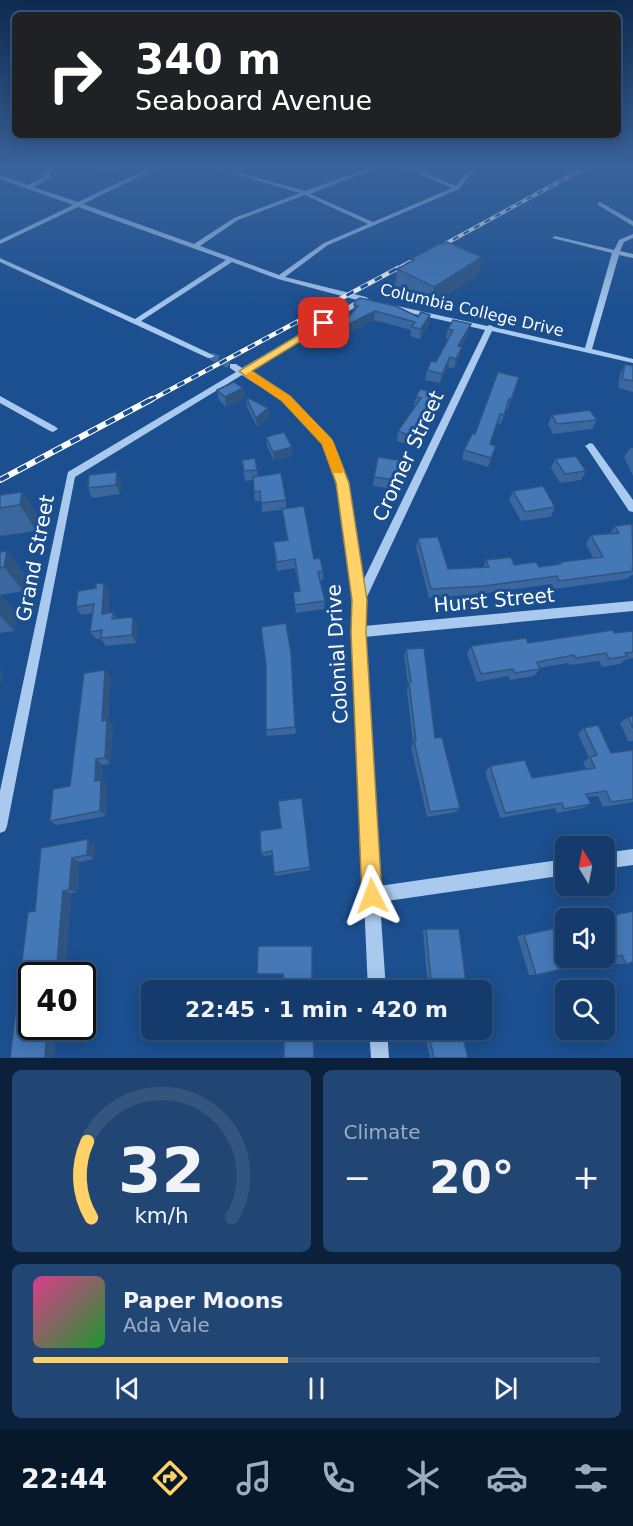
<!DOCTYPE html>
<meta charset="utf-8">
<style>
body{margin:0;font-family:"DejaVu Sans",sans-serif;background:#214673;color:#f1f3f6;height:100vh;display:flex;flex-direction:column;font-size:22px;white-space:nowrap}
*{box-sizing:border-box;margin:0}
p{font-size:20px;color:#9dadc1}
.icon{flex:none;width:33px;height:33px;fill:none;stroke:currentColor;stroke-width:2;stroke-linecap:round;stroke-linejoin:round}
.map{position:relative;height:1058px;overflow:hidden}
.drawer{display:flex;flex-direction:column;gap:12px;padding:12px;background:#0b203b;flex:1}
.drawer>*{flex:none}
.guide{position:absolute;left:12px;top:12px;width:609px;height:126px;border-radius:9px;box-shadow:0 3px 15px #0003,0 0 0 2px #33557e;background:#202124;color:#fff;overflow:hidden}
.needle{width:39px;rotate:350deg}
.buttons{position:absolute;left:555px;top:836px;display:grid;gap:12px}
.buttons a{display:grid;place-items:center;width:60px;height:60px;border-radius:9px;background:#143b6b;box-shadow:0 3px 15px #0003,0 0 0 2px #33557e;font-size:30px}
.speed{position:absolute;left:18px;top:962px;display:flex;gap:12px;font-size:30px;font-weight:700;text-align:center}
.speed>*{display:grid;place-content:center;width:78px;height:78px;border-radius:50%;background:#143b6b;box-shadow:0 3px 15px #0003,0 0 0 2px #33557e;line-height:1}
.speed .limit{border:3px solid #111;border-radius:9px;background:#fff;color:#111}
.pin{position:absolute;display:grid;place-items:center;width:51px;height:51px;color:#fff;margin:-26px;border-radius:12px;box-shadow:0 3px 9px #0006}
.me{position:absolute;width:66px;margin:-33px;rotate:357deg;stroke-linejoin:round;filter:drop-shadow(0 0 4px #0008)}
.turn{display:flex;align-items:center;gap:21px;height:126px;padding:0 24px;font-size:27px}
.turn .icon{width:78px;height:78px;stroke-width:2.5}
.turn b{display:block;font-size:42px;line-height:51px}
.big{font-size:45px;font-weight:700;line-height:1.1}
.drawer .widget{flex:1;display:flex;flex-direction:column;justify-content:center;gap:9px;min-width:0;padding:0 21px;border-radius:9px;background:#214673}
.drawer .dial{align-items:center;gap:0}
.dial svg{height:156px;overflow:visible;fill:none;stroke:#33557e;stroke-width:7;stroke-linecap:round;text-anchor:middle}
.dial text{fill:#f1f3f6;stroke:none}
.song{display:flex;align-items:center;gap:18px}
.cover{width:72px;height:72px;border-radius:9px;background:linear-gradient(135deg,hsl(330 70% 55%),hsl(130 70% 35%))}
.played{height:6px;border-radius:3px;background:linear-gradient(90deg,#ffd166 45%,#33557e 45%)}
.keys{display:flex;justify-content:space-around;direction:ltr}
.heat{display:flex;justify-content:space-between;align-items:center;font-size:33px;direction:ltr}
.drawer .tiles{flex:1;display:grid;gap:12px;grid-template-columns:1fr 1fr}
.widget:last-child{grid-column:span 2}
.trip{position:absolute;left:141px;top:980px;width:351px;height:60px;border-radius:9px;background:#143b6b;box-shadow:0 3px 15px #0003,0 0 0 2px #33557e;font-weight:700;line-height:60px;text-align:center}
.tabs{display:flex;height:96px;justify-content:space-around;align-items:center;background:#08182b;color:#9dadc1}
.tabs .icon{width:42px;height:42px}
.tabs .active{color:#ffd166}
.tabs b{font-size:27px;color:#f1f3f6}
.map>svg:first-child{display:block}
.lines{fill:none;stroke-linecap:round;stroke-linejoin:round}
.minor-tunnel{stroke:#3d69a0;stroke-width:8;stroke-dasharray:8 4;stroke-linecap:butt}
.minor{fill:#a9c9ee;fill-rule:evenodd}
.rail-far2-casing{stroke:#fff;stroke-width:4}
.rail-far1-casing{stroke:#fff;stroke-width:4.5}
.rail-casing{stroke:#fff;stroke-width:6}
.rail-far2{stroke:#1b4f8f;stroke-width:2;stroke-dasharray:6;stroke-linecap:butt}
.rail-far1{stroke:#1b4f8f;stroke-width:3;stroke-dasharray:8;stroke-linecap:butt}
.rail{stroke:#1b4f8f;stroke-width:4;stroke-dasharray:10;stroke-linecap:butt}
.wall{fill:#3a679d}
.shaded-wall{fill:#305480}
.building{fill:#4478b7;stroke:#305480;stroke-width:1.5}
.route{fill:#ffd166;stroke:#a68842;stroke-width:1.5}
.slow{fill:#f59e0b}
.labels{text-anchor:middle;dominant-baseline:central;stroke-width:6;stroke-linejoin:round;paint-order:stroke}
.far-street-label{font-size:16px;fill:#fff;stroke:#1b4f8f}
.street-label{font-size:20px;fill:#fff;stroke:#1b4f8f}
</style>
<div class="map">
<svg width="633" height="1058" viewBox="0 0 633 1058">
<rect width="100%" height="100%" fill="#1b4f8f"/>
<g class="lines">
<path class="minor-tunnel" d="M211 356 233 366"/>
<path class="minor" d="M45 167H51L50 178 33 187 78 202 151 167H159L83 204 194 244 234 218 300 193 210 167H219L305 191 371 167H379L310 194 373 222 452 188 403 167H411L456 186C464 176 469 167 482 167L472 173 459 189 328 245 285 277 366 297 370 300 364 302 248 372 289 397 332 442 347 483 363 581 485 330 384 307V303L487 326 490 325 494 327 585 348 612 253 552 238 555 236 614 250 619 240 633 234V238L624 242 620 251 633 254V258L619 255 592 349 633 359V363L492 331 366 599 364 626 633 601V611L364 637 379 886 566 859V875L380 902 386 990H368L352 632 354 600 337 483 323 443 283 401 242 375 75 477 7 826 5 831 0 833V791L68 472 236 372 230 368V364H236L242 368 357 300 278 279 232 262 141 321 215 356 211 358H208L0 262V258L2 259 135 319 226 260 78 207 0 244V240L73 205 0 179V175L28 185 44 177ZM305 195 368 224 324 243 279 275 200 246 238 220Z
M600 202 633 221V226L598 205V203Z
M0 396 56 427 58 429 53 432 50 431 0 403Z
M590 443 593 444 633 500V512L629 511 587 448 585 446Z
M633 849V865L604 869V853Z
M369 1029H387L389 1058H371Z"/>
<defs>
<path id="rail-far2" d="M432 251 586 167
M395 270 410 262"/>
<path id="rail-far1" d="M149 401 398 268"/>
<path id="rail" d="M0 480 152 399"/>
</defs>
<use href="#rail-far2" class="rail-far2-casing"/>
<use href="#rail-far1" class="rail-far1-casing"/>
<use href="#rail" class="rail-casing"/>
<use href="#rail-far2" class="rail-far2"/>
<use href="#rail-far1" class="rail-far1"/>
<use href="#rail" class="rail"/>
</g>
<path class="wall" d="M95 167H125L111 173 95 168Z
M411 259 478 275 431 306 395 287 397 269 411 262Z
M354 305 418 317 430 315 429 324 420 339 410 336 411 330 374 320 337 340 353 311Z
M471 324 468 334 461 346 460 356 454 369 448 367 440 383 425 380 427 370 436 362 449 339 446 338 448 329Z
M625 364 633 366V392L618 388 620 373Z
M519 377 508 409H506L501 424 497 423 490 444 493 455 488 467 462 459 464 450 475 434Z
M243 388 244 398 226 407 219 400 217 390Z
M246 397 268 408 269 418 257 427 247 407Z
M416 397 437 403 428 424 412 446 397 441 398 431 415 407 414 406Z
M552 415 597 420 592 429 553 434 548 424Z
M266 437 292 447V456L274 461 267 446Z
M630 448H633V476L624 457Z
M255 458 258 476 286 500V509L314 559 323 571V580H320L325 601 324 609 296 613 293 592 299 591 295 568 277 571 274 551 273 542 287 541 282 510 262 512 261 501H255L253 480 245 481 242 460Z
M555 459 586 471 581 480 560 483 551 468Z
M399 460 394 489 373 486 374 477Z
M117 472 121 481 120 494 92 498 88 488Z
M513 491 555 507 551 517 521 521 509 500Z
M22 492 39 518 36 531 1 536 0 534V495Z
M633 525V575L630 576 627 579 554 589 552 584 480 594 429 598 416 547 418 538 448 569 483 568 486 560 514 565 539 567 559 564 560 562 593 558 586 544 591 535 610 533 615 526Z
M7 551 26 576 23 591 0 595 17 614 14 631 0 633V552Z
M104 584 109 592 108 613 113 612 116 619 137 625 136 643 106 646 101 639H96L90 632 93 613 81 615 76 607 96 588Z
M286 623 296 734 267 736 266 730Z
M633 631V658L624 660 620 664 602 667 599 661 570 665 568 663 539 668 540 669 534 676 510 680 508 676 477 682 467 654 471 646 528 643Z
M406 649 435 738 460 808 456 812 427 817 411 747 413 744 407 690 408 684 404 656Z
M105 670 111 677 108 720 113 726 110 764 102 765 101 780 107 785 106 816 57 825 50 821 70 786Z
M633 716V741H628L620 723 628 717Z
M584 728 611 753 633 750V802L603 807 598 796 588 797 591 804 583 808 557 813 555 808 500 818 485 772 490 766 532 778 586 769 583 762 589 758 578 734Z
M302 798 310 870 275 876 274 873 272 855 263 856 261 853Z
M95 843 94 859 79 862 77 892 71 893 65 974 60 975H32L56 1026 54 1058H10L35 911 41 848Z
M633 911 626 964H616L613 957 536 975H529L517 936Z
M426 929 467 990H428L423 931Z
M429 1029H461L468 1058H430L424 1030Z"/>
<path class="shaded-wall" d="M109 167H125L111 173Z
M482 257 478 275 431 306 434 287Z
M375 311 374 320 337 340V330Z
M430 315 429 324 420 339 421 329Z
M471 324 468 334 456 355 458 346Z
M462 347 460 356 454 369 456 359Z
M450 357 448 367 440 383 442 374Z
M243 388 244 398 226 407 225 397Z
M439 394 437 403 428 424 412 446 414 437Z
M268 408 269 418 257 427 256 418Z
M292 447V456L274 461 273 452Z
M117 472 121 481 120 494 116 485Z
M22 492 39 518 36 531 20 505Z
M7 551 26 576 23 591 4 567Z
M104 584 109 592 107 622 102 614Z
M0 595 17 614 14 631 0 616Z
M133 617 137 625 136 643 132 635Z
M0 669 3 672 0 688Z
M105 670 111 677 108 720 113 726 110 764 105 758 102 721Z
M96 759 102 765 101 786 95 781Z
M101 780 107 785 106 816 100 811Z
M88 839 95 843 94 859 87 855Z
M72 858 79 862 77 892 69 890Z
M63 891 71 893 65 974H56Z
M47 1026H56L54 1058H45Z"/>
<path class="building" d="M447 242 482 257 434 287 397 269 414 260 411 259 437 245Z
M360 298 396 306 418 317 421 312 430 315 421 329 412 327 415 322 375 311 337 330 358 306 354 305 355 301Z
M453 320 471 324 458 346 462 347 456 359 450 357 442 374 427 370 431 361 436 362 453 330 448 329Z
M625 364 633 366V381L622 379Z
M498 372 519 377 511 400 509 399 504 415 500 414 490 444 496 446 491 458 464 450 472 434H475Z
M234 382 243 388 225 397 217 390Z
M420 389 439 394 430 414 414 437 398 431 421 398 416 397Z
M246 397 268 408 256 418Z
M590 410 597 420 557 424 552 415Z
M284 432 292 447 273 452 266 437Z
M576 456 586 471 565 474 555 459Z
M378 457 399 460 396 480 374 477Z
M255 458 257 470 244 471 242 460Z
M117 472 116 485 88 488 89 475Z
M281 473 286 500 261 503 260 491 254 492 253 477Z
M543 486 555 507 525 512 513 491Z
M22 492 20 505 0 508V495Z
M304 506 314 559 320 558 323 571 318 572 325 601 295 605 293 592 300 591 295 559 277 562 273 542 288 540 282 509Z
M632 524 633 568H632L633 571 559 581 557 576 484 586 431 589 418 538 438 537 448 569 489 567 486 560 511 557 514 565 536 562 539 567 561 564 560 562 603 557 591 535 619 533 615 526Z
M7 551 4 567 0 568V552Z
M96 583 104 584 102 614 113 612 112 619 133 617 132 635 101 638 102 630 90 632 94 604 76 607 78 591 96 588Z
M286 623 291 653 295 727 266 730V666L261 627Z
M613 630 614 633 633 631V652L625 653 627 656 609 659 606 653 576 658 574 655 537 662 540 669 515 673 513 669 481 674 471 646 526 638 528 643Z
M424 648 435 738 442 737 460 808 430 812 414 741H416L409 683 411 682 406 649Z
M105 670 102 721 107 720 105 758 96 759 95 781 101 780 100 811 50 821 53 789 70 786 84 673Z
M633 716V728L628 717Z
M598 725 611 753 633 750V799L611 802 606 791 586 794 591 804 564 809 562 803 505 813 490 766 525 760 532 778 595 768 590 757 597 755 584 728Z
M302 798 310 867 274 873 272 851 261 853 260 831 281 828 278 801Z
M88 839 87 855 72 858 69 890 63 891 56 974 32 975V1026H47L45 1058H10L28 912 35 911 41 848Z
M633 911V962L626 964 622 955 536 975 524 935 566 926V957H604V918H601Z
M426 929H459L467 990H432Z
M258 946H312V990H283V974H257Z
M284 1029H313L314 1058H284Z
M441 1029H461L468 1058H434L428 1032Z"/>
<linearGradient id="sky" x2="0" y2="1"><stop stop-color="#0f2b4f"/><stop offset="0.53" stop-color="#39639b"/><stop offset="1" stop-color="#39639b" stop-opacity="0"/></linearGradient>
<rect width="633" height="315" fill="url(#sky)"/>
<path class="route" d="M324 320 328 323 327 325 252 371 290 396 333 442 349 483 367 600 366 632 382 896 379 903 372 906 365 903 362 896 351 632 352 600 336 483 322 444 282 401 239 371Z"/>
<path class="slow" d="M251 372 290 396 332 439 344 470 342 473H333L322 444 282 401 247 378V373Z"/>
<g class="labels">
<g class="far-street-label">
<text transform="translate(472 310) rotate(13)">Columbia College Drive</text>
</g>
<g class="street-label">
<text transform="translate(408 456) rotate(-65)">Cromer Street</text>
<text transform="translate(35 558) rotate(-79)">Grand Street</text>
<text transform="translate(494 600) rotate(-5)">Hurst Street</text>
<text transform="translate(337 654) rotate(-93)">Colonial Drive</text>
</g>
</g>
</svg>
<div class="buttons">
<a><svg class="needle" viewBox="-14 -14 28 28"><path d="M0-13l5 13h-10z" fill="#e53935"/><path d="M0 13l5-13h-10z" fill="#9dadc1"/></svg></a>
<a><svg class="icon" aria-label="sound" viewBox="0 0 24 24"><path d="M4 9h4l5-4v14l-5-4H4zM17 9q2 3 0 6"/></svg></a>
<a><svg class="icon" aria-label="search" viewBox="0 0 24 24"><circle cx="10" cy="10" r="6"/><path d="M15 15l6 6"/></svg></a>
</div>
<div class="speed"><div class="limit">40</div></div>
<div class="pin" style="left:324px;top:323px;background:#d93025"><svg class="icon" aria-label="arrive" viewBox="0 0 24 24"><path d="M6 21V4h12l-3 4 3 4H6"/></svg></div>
<svg class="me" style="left:372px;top:896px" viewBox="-20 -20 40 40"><path d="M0-17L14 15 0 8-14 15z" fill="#ffd166" stroke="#fff" stroke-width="4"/></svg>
<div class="trip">22:45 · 1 min · 420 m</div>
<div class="guide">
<div class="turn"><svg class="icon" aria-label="right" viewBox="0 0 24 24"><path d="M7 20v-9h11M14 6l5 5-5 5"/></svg><div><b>340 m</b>Seaboard Avenue</div></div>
</div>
</div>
<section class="drawer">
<div class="tiles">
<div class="widget dial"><svg viewBox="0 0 100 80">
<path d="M14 69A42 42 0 1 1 86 69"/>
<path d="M14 69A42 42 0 0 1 12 30" stroke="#ffd166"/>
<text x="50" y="56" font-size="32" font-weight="700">32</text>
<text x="50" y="72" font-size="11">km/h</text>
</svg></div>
<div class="widget"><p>Climate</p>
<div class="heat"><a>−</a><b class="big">20°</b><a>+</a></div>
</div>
<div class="widget">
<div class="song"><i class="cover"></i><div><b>Paper Moons</b><p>Ada Vale</p></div></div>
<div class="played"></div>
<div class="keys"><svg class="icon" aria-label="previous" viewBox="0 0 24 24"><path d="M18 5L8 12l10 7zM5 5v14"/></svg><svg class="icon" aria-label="pause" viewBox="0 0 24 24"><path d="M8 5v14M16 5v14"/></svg><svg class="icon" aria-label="next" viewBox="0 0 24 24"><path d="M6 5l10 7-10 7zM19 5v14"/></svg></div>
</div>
</div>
</section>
<nav class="tabs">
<b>22:44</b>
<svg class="icon active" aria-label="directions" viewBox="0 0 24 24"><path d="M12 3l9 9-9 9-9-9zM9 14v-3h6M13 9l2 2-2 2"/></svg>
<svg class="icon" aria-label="music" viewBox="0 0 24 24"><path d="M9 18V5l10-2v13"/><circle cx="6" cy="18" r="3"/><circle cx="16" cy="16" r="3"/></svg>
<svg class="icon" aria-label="phone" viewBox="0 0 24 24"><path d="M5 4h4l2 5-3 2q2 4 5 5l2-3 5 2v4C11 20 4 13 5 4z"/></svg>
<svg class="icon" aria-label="climate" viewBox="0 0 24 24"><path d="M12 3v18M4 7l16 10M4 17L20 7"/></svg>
<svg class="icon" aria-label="car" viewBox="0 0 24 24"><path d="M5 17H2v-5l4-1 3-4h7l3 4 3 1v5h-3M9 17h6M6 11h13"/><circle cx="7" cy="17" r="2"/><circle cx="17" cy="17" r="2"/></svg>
<svg class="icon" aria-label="filters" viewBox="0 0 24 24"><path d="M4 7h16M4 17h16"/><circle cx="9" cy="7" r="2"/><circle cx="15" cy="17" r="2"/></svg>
</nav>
